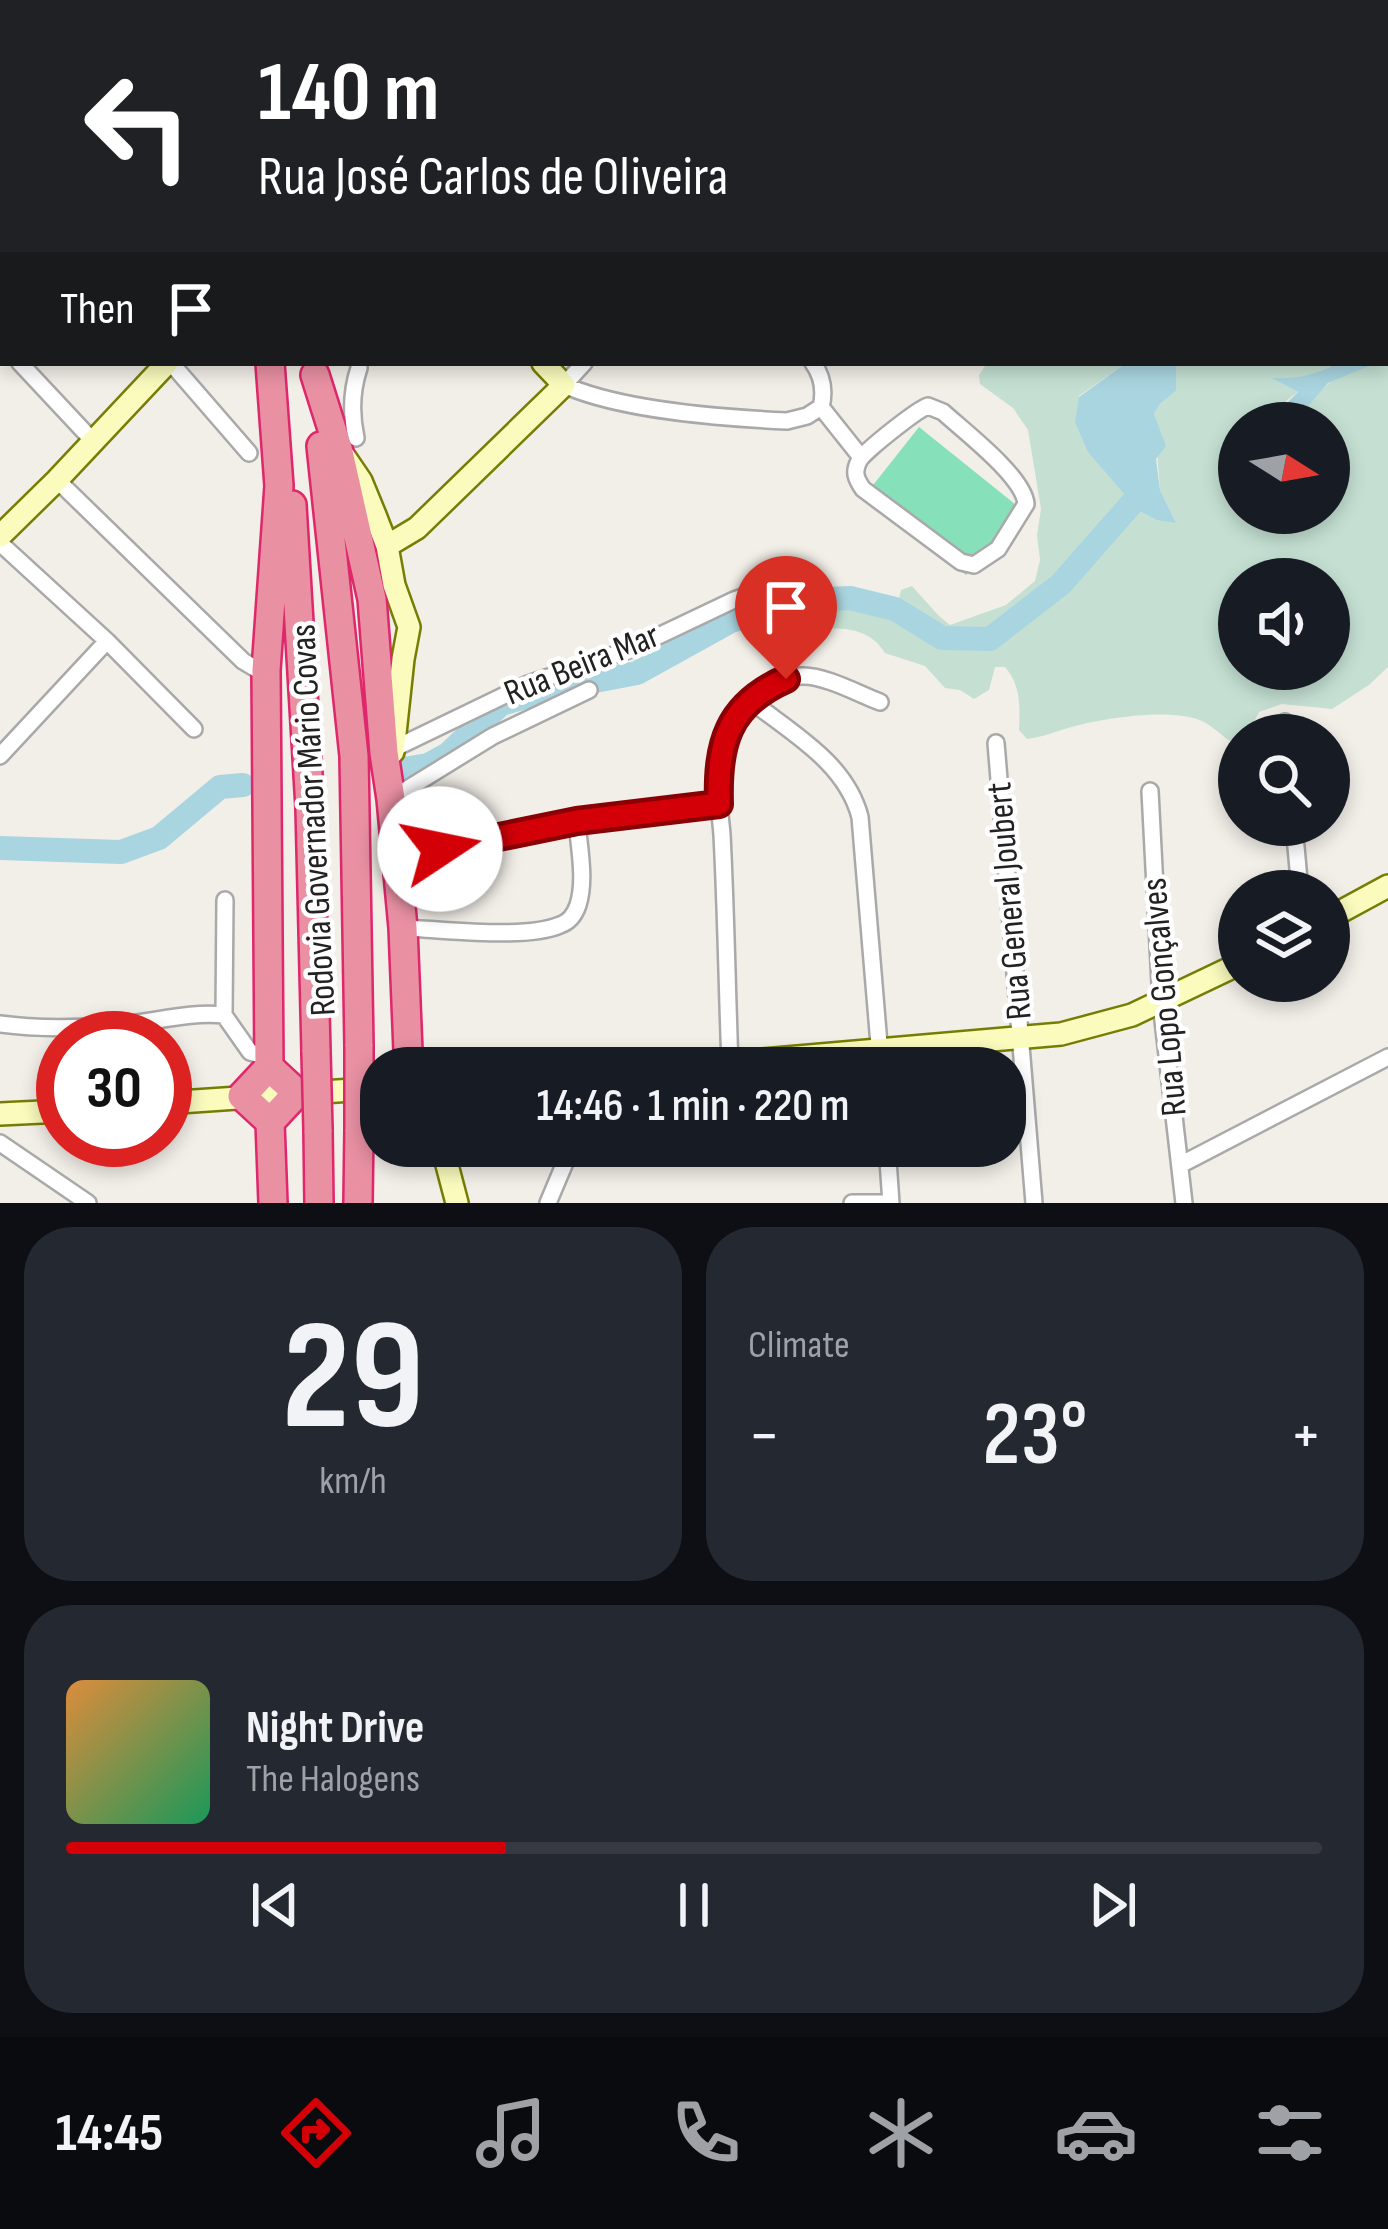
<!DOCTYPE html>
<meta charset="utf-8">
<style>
body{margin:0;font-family:"Sofia Sans Condensed",sans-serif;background:#242831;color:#f1f3f6;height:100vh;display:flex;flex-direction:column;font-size:45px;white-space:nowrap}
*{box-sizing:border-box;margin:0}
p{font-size:39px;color:#9ea1a6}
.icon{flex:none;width:66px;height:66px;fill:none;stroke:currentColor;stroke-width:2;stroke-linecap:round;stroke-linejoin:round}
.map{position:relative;height:1203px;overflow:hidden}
.panel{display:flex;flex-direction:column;gap:24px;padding:24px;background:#0d0f14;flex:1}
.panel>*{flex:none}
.top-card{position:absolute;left:0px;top:0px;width:1389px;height:366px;box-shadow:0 6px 18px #0003;background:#202124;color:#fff;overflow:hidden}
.needle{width:78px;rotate:101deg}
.fabs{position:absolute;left:1218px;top:402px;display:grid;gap:24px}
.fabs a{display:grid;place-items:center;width:132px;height:132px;border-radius:50%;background:#171b24;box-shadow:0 6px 18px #0003;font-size:60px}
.speed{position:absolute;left:36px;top:1011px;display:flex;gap:24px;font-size:60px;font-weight:700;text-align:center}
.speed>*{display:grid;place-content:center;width:156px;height:156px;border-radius:50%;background:#171b24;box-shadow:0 6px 18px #0003;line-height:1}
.speed .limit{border:18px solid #d22;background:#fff;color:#111}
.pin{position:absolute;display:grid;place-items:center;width:102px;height:102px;color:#fff;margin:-123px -51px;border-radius:50% 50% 50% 0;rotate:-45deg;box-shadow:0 0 12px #0007}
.pin .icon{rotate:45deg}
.me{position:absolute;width:132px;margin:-66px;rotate:79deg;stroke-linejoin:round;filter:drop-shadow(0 0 9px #0008)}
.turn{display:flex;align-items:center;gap:42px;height:252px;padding:0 60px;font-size:54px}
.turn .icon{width:156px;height:156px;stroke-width:2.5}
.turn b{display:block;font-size:84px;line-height:102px}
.then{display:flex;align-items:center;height:114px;padding:0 60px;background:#0003;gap:24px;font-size:45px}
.big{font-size:90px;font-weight:600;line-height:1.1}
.panel .card{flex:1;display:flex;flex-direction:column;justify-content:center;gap:18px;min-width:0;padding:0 42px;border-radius:48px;background:#242831}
.panel .dial{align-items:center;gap:0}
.dial b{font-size:156px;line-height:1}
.song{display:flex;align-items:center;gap:36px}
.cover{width:144px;height:144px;border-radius:18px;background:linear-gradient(135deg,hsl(30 70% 55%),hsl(150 70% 35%))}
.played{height:12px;border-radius:6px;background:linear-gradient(90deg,#d30007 35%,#363941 35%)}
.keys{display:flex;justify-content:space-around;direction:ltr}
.heat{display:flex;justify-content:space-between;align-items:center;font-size:66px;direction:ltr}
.panel .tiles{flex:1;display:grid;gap:24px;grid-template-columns:1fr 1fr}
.card:last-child{grid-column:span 2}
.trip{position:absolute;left:360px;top:1047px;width:666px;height:120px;border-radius:48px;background:#171b24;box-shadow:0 6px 18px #0003;font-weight:600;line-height:120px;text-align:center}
.tabs{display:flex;height:192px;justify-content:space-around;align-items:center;background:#090b0e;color:#9ea1a6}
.tabs .icon{width:84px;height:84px}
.tabs .on{color:#d30007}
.tabs b{font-size:54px;color:#f1f3f6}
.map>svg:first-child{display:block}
.wetland{fill:#c5e0d3;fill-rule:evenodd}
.pitch{fill:#86e1bb}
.water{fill:#a9d5e0}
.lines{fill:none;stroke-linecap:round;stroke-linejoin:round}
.river{stroke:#a9d5e0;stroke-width:24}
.street-casing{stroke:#a9a9a9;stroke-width:20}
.secondary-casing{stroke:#757e03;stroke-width:26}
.highway-casing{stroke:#df276b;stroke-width:32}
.street{stroke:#fff;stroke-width:15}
.secondary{stroke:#fafbbd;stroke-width:21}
.highway{stroke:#e990a3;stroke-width:27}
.highway-bridge-casing{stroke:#df276b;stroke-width:32;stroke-linecap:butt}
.highway-bridge{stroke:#e990a3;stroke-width:27}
.route-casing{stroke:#890005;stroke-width:30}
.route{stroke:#d30007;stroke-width:21}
.labels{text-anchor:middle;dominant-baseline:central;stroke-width:9;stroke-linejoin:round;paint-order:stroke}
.street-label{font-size:36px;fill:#222;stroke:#fff}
</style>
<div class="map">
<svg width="1388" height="1203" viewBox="0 0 1388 1203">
<rect width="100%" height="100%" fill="#f2eee8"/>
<path class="wetland" d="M1388 355V667L1369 685 1332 709 1282 704 1259 712 1247 735H1239V741L1235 744C1224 738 1215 728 1204 722 1174 707 1104 718 1072 727 1056 731 1044 737 1027 739L1019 730C1020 707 1021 685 1005 667H995L989 690 974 699 960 690 945 688 925 666 885 653C866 621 827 628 794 632 781 634 770 642 756 642L749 633 759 620C829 605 865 596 929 635L921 620 898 603 901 590 912 586 939 616 950 625 1006 605 1035 581 1040 560 1037 535 1041 509 1028 430 1013 408 980 384 979 375 987 363H1126L1079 396 1122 489 1138 510 1175 521 1160 490 1154 414 1160 404 1176 391V363H1338C1316 374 1300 379 1275 379L1298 392 1287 400 1284 407 1295 405 1298 417C1309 407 1316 394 1327 385 1337 375 1372 363 1386 363ZM1239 423H1329V513H1239ZM1239 579H1329V669H1239Z"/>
<path class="pitch" d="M919 427 1020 508 966 575 866 494Z"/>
<path class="water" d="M1126 363H1176V391L1160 404 1154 414 1166 446 1156 459 1160 490 1176 523 1157 520 1138 510 1088 452 1075 422 1079 397Z
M1338 363H1376L1328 383 1298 418 1294 405 1282 408 1298 392 1272 378C1298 379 1314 375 1338 363Z"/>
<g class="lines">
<path class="river" d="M404 769 428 765 448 754 501 704 553 689 637 673 731 621 807 600 850 598 895 609 942 638 990 639 1061 584 1140 494 1141 475
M0 848 121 852 159 838 220 787 243 785"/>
<defs>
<path id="street" d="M321 0V3
M868 0 871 3
M1313 0 1320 3
M1358 0 1359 3
M118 3 121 0
M732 3 735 0
M937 3 939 0
M976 3 984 0
M1386 14H1388
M0 67 3 69
M0 122 3 119
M0 327 3 324
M0 342 3 345
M20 363 93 441
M171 363 249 453
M584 363 564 385C623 411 722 418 787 421L807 416 821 407C825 391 823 377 813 363
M928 406 943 412C965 432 1024 477 1026 504L998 549 974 565 961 562 863 489C856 479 853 472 859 461 863 452 918 409 928 406Z
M821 407 860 456
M356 438C351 415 351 392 359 368
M57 480 243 661 258 670H266
M0 543 107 641 194 729
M751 701C793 734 846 763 860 817L881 1068
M1285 722 1286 735
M996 743 1034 1203
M387 752 528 684 631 649 734 600 782 583
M0 756 107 641
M1150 791 1161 1003 1184 1203
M391 799 493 736 589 690
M1294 825 1300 891
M397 855 577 822 719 804
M403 928C443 929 525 940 560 925 569 922 575 914 578 905 586 880 579 847 577 822
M224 1015 225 900
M0 1024C44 1030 92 1028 137 1023 166 1019 194 1012 224 1015L250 1052 268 1057
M730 1064C727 988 726 911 722 835 720 806 712 772 722 744 734 713 766 677 802 676 824 675 859 694 880 702
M0 1143 88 1203
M887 1146 891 1203
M1180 1165 1388 1057
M548 1203 572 1146
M852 1203H891"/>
<path id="secondary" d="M204 0 205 3
M528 3 531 0
M344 456 361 481 375 515 387 546 394 585 409 627 403 659 393 752
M0 536 57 480 167 363
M387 546 417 528 564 385 543 363
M1329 918 1388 886
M669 1068 1061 1034 1132 1015 1239 964
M165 1103 381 1088
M0 1114 63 1111
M442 1146 457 1203"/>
<path id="highway" d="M241 0 242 3
M278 0V3
M315 375 338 448 372 599 384 753 391 799 403 928 408 1051 413 1068
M321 446 354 756 359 1046
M292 505 310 808 316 1052
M269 1067 297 1093 270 1122 273 1203
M270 1122 242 1096 269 1067 266 670 279 486 270 363
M318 1130 319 1203
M358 1203 359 1129"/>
</defs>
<use href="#street" class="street-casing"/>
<use href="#secondary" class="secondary-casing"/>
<use href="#highway" class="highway-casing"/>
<use href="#street" class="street"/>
<use href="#secondary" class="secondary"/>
<use href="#highway" class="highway"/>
<defs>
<path id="highway-bridge" d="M359 1046V1129
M316 1052 318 1130"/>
</defs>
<use href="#highway-bridge" class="highway-bridge-casing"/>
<use href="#highway-bridge" class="highway-bridge"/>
</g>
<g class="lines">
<defs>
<path id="route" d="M440 849 577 821 719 804C717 744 727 705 786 679"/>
</defs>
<use href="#route" class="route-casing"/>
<use href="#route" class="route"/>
</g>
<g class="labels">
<g class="street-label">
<text transform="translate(582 665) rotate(-22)">Rua Beira Mar</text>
<text transform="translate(314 820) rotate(-93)">Rodovia Governador Mário Covas</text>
<text transform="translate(1010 901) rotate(-95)">Rua General Joubert</text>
<text transform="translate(1165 997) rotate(-95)">Rua Lopo Gonçalves</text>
</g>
</g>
</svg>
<div class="fabs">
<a><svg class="needle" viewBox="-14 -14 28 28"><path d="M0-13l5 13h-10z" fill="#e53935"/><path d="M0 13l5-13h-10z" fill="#9ea1a6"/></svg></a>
<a><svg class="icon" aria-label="sound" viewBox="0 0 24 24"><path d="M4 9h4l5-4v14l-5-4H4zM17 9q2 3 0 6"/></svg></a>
<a><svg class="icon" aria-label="search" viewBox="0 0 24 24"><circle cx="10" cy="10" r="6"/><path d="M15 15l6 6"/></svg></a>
<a><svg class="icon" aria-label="layers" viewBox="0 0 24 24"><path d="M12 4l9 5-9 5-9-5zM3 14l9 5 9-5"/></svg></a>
</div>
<div class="speed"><div class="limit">30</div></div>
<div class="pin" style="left:786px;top:679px;background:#d93025"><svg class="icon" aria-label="arrive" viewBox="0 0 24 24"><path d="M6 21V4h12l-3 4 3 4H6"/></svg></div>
<svg class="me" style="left:440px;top:849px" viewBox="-20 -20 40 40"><circle r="19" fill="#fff"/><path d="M0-13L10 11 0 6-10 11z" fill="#d30007"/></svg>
<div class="trip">14:46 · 1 min · 220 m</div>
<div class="top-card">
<div class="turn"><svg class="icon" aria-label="left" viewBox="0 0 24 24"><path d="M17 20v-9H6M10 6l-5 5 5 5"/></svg><div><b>140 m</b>Rua José Carlos de Oliveira</div></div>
<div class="then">Then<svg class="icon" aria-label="arrive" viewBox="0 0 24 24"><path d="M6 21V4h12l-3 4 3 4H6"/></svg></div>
</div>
</div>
<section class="panel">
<div class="tiles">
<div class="card dial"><b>29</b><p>km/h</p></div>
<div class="card"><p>Climate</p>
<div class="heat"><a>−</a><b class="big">23°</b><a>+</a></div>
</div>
<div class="card">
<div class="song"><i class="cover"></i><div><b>Night Drive</b><p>The Halogens</p></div></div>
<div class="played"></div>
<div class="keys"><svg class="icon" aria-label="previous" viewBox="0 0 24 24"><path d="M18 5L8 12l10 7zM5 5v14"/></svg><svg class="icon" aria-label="pause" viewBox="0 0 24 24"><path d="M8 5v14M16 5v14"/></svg><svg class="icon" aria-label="next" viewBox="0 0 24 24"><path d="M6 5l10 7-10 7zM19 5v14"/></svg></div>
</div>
</div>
</section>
<nav class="tabs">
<b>14:45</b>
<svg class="icon on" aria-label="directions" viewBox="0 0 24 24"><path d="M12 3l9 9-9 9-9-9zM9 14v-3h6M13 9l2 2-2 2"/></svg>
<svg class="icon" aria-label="music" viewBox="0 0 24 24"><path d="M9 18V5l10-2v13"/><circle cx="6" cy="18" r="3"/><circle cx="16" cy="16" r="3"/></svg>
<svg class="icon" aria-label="phone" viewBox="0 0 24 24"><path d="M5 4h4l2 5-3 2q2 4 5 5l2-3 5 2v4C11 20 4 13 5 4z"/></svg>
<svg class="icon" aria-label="climate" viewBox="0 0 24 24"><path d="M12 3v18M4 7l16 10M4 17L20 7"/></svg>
<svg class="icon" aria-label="car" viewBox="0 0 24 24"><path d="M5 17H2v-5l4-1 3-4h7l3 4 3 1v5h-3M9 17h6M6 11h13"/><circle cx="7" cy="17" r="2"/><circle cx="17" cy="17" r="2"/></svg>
<svg class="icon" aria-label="filters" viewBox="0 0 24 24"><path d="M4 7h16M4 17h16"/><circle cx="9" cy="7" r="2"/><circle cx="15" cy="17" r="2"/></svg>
</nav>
